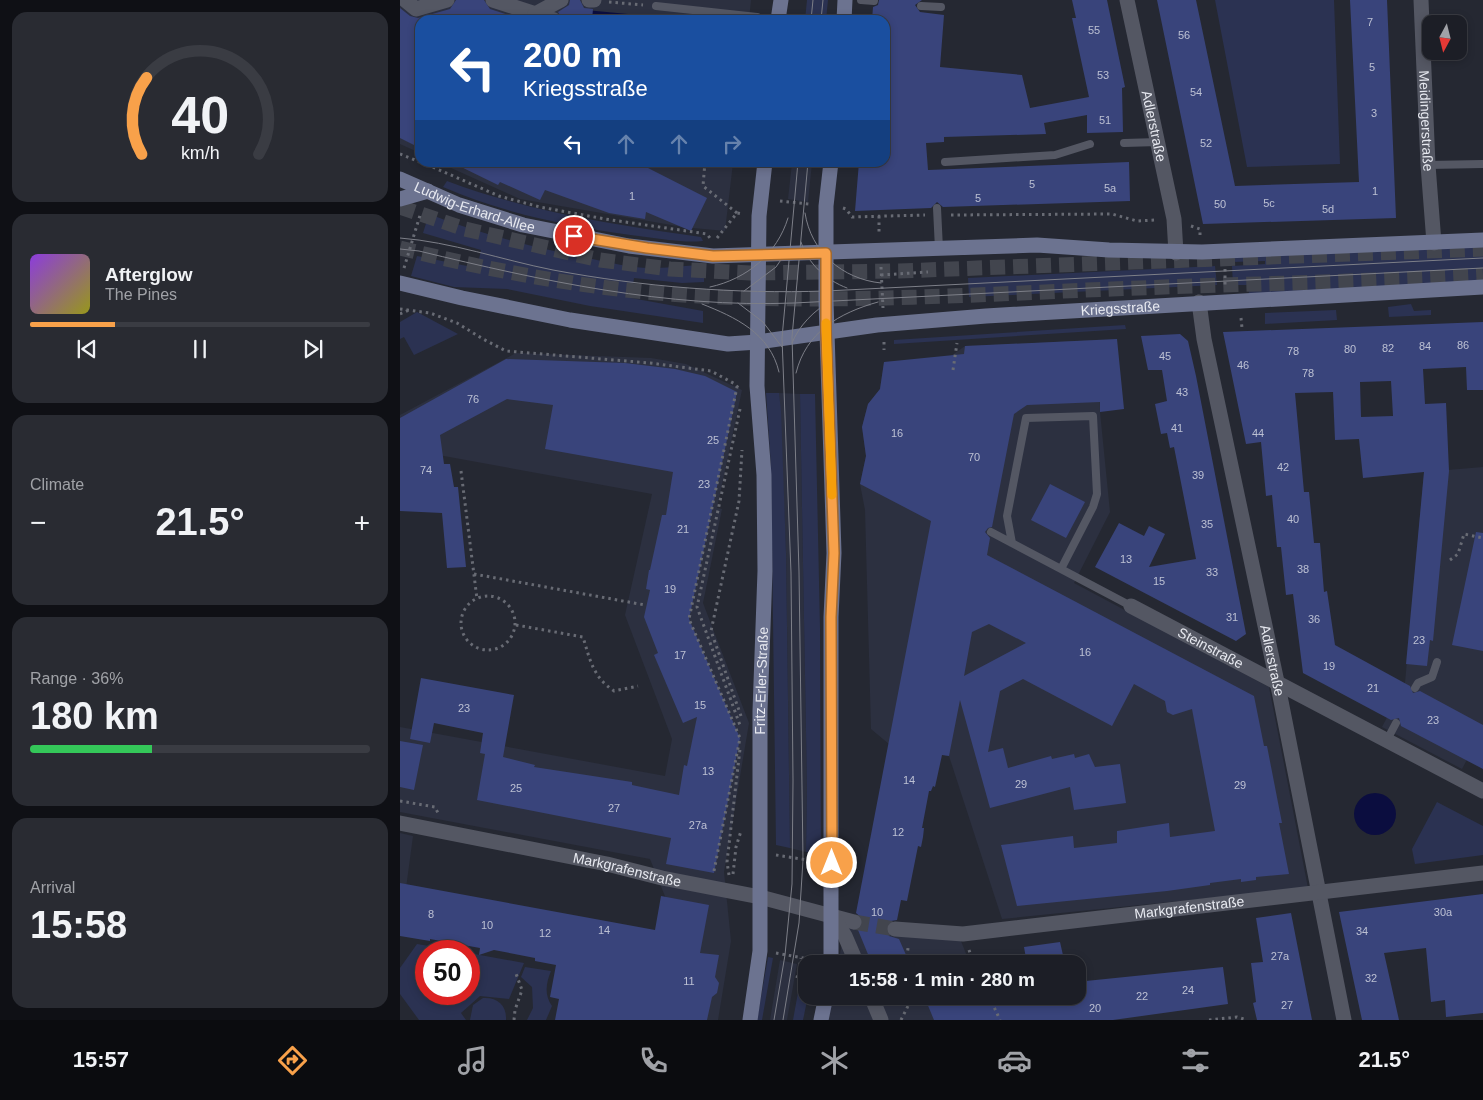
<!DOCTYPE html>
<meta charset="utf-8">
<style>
body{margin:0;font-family:Arial,sans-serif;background:#292b32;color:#f1f3f6;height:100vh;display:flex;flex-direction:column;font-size:19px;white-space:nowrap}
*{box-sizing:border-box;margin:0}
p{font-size:16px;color:#a0a2a7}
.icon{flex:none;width:28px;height:28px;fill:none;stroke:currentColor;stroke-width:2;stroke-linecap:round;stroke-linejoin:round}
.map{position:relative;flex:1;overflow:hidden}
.panel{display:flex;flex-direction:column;gap:12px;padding:12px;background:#0f1015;width:400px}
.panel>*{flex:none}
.top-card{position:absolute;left:15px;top:15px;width:475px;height:152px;border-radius:15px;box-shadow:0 2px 8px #0003,0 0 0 1px #3a3c43;background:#1a4fa0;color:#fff;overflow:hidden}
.needle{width:32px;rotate:187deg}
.controls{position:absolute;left:1022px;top:15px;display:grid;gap:10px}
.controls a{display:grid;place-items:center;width:45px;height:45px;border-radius:10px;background:#1c1e26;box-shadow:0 2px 8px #0003,0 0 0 1px #3a3c43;font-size:25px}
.speed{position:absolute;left:15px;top:940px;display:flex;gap:10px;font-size:25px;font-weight:700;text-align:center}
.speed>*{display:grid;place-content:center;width:65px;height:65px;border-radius:50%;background:#1c1e26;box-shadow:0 2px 8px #0003,0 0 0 1px #3a3c43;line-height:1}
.speed .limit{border:8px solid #d22;background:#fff;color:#111}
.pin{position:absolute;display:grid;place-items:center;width:42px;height:42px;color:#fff;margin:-21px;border:2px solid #fff;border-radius:50%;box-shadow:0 1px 5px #0007}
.me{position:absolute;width:55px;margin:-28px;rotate:0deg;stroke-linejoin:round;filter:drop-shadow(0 0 4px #0008)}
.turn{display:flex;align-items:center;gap:18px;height:105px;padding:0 25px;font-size:22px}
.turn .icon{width:65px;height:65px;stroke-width:2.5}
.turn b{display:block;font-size:35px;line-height:42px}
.lanes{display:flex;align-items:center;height:48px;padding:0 25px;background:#0003;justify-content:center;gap:25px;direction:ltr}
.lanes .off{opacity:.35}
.big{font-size:38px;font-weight:700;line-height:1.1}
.panel .widget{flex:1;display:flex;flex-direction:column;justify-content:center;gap:8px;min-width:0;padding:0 18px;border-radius:15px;background:#292b32}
.panel .dial{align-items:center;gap:0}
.dial svg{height:130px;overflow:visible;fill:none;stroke:#3a3c43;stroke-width:7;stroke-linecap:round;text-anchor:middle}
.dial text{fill:#f1f3f6;stroke:none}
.song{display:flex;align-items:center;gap:15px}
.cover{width:60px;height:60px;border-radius:8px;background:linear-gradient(135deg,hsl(270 70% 55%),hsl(60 70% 35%))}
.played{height:5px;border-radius:2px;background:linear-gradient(90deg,#f8a14a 25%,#3a3c43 25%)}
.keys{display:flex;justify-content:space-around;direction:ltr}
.heat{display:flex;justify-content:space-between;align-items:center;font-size:28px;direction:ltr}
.charge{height:8px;border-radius:4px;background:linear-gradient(90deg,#34c759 36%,#3a3c43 0)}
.trip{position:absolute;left:398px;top:955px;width:288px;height:50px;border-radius:15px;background:#1c1e26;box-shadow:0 2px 8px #0003,0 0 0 1px #3a3c43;font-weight:700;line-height:50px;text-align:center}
.dock{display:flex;height:80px;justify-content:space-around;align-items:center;background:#0b0c0f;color:#a0a2a7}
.dock .icon{width:35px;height:35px}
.dock .current{color:#f8a14a}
.dock b{font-size:22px;color:#f1f3f6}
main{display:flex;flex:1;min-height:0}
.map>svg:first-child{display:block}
.built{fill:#2c3040}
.green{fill:#2b3252}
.water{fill:#0b0d3f}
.building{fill:#39447b;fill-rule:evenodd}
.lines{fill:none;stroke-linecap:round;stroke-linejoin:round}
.street-tunnel{stroke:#42454e;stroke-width:15;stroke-dasharray:15 8;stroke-linecap:butt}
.primary-tunnel{stroke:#42454e;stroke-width:15;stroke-dasharray:15 8;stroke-linecap:butt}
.path{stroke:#686b74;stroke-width:3;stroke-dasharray:2.5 4;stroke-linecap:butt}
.lane{stroke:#545763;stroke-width:8}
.street{stroke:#545763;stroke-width:15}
.secondary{stroke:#6c7390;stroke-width:15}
.tram{stroke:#7d7f88;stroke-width:1}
.route-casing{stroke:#a16930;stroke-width:12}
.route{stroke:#f8a14a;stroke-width:9}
.slow{stroke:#f59e0b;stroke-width:9}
.labels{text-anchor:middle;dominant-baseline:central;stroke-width:5;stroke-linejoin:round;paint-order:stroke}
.number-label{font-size:11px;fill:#bcc0d3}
.street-label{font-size:14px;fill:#e7e9f0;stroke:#1c1f28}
</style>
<main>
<section class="panel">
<div class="widget dial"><svg viewBox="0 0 100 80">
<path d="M14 69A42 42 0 1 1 86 69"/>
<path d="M14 69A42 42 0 0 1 17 22" stroke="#f8a14a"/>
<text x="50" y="56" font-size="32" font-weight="700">40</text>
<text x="50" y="72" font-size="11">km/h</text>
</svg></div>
<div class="widget">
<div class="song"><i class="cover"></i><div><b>Afterglow</b><p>The Pines</p></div></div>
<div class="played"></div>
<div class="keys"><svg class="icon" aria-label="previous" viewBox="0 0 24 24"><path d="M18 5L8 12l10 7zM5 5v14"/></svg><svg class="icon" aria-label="pause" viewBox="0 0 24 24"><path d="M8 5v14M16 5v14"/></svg><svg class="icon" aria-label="next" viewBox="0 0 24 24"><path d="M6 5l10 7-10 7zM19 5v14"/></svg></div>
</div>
<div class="widget"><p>Climate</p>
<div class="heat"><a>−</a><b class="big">21.5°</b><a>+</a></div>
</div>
<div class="widget"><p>Range · 36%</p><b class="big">180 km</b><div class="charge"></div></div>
<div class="widget"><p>Arrival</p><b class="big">15:58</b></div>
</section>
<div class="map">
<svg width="1083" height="1020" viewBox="0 0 1083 1020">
<rect width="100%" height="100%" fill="#252832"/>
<path class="built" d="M0 0H351L349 20H20V153L0 144Z
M40 163H333L325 231 283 227 120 199Z
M392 163H412L408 202 388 199Z
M699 340 700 412 710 512 674 583 869 687 908 888 602 919 549 756 489 744 471 729 465 510 460 484 466 456 462 427 468 404 480 389 484 362 548 358 565 346Z
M116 353 251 358 286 364 342 390 317 508 322 509 303 603 349 723 324 872 331 941 318 1020H264L281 936 250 859 0 812V727L265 776 272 739 225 615 252 494 0 448V415Z
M379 393 400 394 407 788 406 852 390 848 386 553Z
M1083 467V729L1062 769 982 727 1005 683 1024 472Z
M0 833 13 836 0 933Z
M446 923 561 941 570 964H438Z
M380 960 397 964 387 1020H370Z
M431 996H584L594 1020H427Z"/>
<path class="green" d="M407 0H428L426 20H405Z
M815 0H934L940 164 847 167Z
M47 181C129 212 215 225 301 237L303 241C283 243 265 239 246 237 178 228 107 215 43 187Z
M29 214C80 234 133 247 187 258 209 262 233 269 255 268 272 268 287 265 304 265V282L282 283 234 278 231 298 303 311V323L190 306 107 289 54 287 11 276 17 256 77 268 81 250 23 233Z
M1083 244V282L849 294 848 285H833L832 266 865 264V261L832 262V257Z
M815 266 817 285 569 297 568 278Z
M1011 304 1014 311 1031 310V315L989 317 988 307Z
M936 310 937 320 865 324V313Z
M17 312 58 334 14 355 4 337 0 339V322Z
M725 325 726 329 494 344V340Z
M366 393H379L381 411 386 553 390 848 376 845 371 467Z
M400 394H415L420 628 421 853 406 852 407 788Z
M1037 802 1083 826V855L1015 864 1012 849Z
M17 944 59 951H26V994H69V953L124 963 109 999 80 996 61 1013 66 1020H19L0 994V968Z
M368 957 373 958 362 1020H357Z
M403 965H406L408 996 403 1020H393Z
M125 967 151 971C146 983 144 995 152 1006L146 1020H127L133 1008 132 987 121 977Z
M83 998C97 997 107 1005 106 1020H70L73 1005Z"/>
<path class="water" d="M175 9 291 20H246L174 13Z
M954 814a21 21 0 1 1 42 0a21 21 0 1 1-42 0Z"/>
<path class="building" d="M56 0H84L90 9 124 20H20V148L0 138V8L10 16 18 18 50 9Z
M170 0H180L184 8 193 9 192 20H163L158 12 169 5Z
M479 0H522L515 5 520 12 544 15 540 67 622 75 630 108 689 97 672 18H676L672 0H707L725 87 722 88 723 132 687 133V115L644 123 646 134 544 137V142L526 143 528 170 729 162 730 201 543 207 537 202 531 208 455 211 459 162H485V20H472L473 7 478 5Z
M757 0H796L835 186 959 182 950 0H987L996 218 803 224Z
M51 162H249L248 168 307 198 291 231 246 212 245 219 209 213 145 190 140 200 100 182 98 185Z
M1083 322V390H1067L1066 367 1023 369 1025 404 1046 403 1049 471 1033 641 1030 640 1027 666 1006 664 1024 472 963 478 959 439 935 440 933 392 895 393 904 492H909L914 543H920L924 592 927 591 935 645 1010 686 1013 693 1020 691 1083 725V769L1001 726 999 718 991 720 903 673 893 594 886 595 881 547H877L872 495 866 496 861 442 846 444 823 332ZM991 381 993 416 961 417 960 382Z
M780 334 788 341 796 376 846 634 836 641 695 567 719 523 744 536 749 526 765 534 749 567 796 559 774 447 770 448 767 433 761 434 755 404 767 401 762 370H748L741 336Z
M717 339 724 409 700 412V402L627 405 614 414 592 527 588 528 585 532 590 538 587 555 854 696 864 746H867L882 823H879L889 874 856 877V880L841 882V879L810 883V885L767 891 617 906 601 845 673 836 674 848 717 843V831L769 823 770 837 815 831 792 709 773 715 767 712 765 701 734 684 712 726 623 679 600 691 588 752 603 748 608 768 651 756 652 759 674 754 675 758 689 754 695 767 720 764 726 803 674 810 670 787 590 808 560 700 549 756 542 755 535 787 533 786 531 791H529L522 828H524L523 837 521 847 518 846 507 901 501 900 497 920 491 921 486 928 489 936 499 939 510 964H472L458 930 463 925V919L456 913 531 521 460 484 466 456 462 427 468 404 480 389 484 362 564 354 565 346ZM589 624 626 643 564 676 572 632Z
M106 359 225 363 275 369 305 376 337 392 289 619 340 738 314 873 266 864 271 838 77 800 85 754 80 753 83 733 34 723 30 743 10 739 21 678 114 695 103 757 135 765 134 767 232 782V785L279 795 284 765 287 766 297 717 283 723 254 655 258 653 244 617 250 590 246 589 249 570H250L262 515H266L273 472 145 449 153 405 107 399 40 435 44 464H50L54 487H58L66 567 47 568 42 513 0 511V418Z
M650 484 685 502 666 538 631 520Z
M1076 532 1083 533V651L1052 645Z
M0 741 23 745 14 790 0 787Z
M0 883 255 930 261 896 309 905 300 953 319 955 315 977 319 983 317 993 312 997 307 1020H155L159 999 150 997 156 965 135 961V958L94 950 79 955 80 948 30 939V941L0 936Z
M1083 894V1013L1046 1017 1045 1000 1031 1002 1026 948 984 953 999 1020H962L939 912Z
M891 913 912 1020H857L853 1003 856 1002 851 963 863 962 856 918Z
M660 942 665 964H627L624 947Z
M823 967 828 1004 713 1020H534L524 996H676V982Z"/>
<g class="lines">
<path class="street-tunnel" d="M454 922 495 929"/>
<path class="primary-tunnel" d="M0 207 65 229 200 260 270 269 350 273 499 271 1083 249
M0 248C88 270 179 287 269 294 416 305 565 295 712 289 835 284 959 282 1083 275"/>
<path class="path" d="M209 2 243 5
M0 154 20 162
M21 162 99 196 140 207 205 219 307 234 310 238
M305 162 303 186 337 213
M380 201 409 204
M443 208 446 209 452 217 525 215
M551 215 712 214 737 221 756 220
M479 216V233
M791 226 800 229V236
M317 238 337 213 342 214
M481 267 483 308
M4 268 21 212
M825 269V285
M481 275 528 272
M0 309 30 313 57 323 83 339 106 351 250 363 311 371 335 384 340 390
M0 314 11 309
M841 318 842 328
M484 342V350
M553 370 557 343
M340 409 297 607 341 728
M61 471 77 599
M1050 560 1058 554 1064 534 1083 538
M74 574 245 605
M61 623a27 27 0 1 1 54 0a27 27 0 1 1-54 0Z
M116 625 183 637C190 660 193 677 214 691L238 686
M341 716 311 631 339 501 342 450
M0 801 35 807 38 813
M376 855 414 861
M314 871 340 738 289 619 337 387
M333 874 336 847 341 831
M329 875 327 862 340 749
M569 950 574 964
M376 953 414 960
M507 957 508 948
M397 978 401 958
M589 996 600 1020
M114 1020 115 1010 122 990 115 971
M501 1020 513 996
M809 1020 837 1017 847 1020"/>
<path class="lane" d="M461 0 474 1
M256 6 357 17
M521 6 541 7
M724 143 758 142
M545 162 655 155 690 144
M1028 165 1083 164
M537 208 539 249
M591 532 731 606
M612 543 607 516 626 418 693 416 697 494 693 507 661 569
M1015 688 1018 683 1032 677 1037 662
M987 740 996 723"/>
<g class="street">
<path d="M5 0 16 9 47 0"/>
<path d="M93 0 154 20"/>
<path d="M189 0H194"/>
<path id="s1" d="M727 0 774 219 776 253"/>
<path id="s2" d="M1021 0 1028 165 1034 243"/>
<path d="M135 14 161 0"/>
<path id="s3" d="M799 302 804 339 880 696 944 1020"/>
<path id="s4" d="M731 606 1083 791"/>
<path id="s5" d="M0 823 207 864 262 878 360 897 454 922"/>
<path d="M433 917 445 936 457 964"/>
<path id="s6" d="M495 929 563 934 1083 873"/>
<path d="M471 996 481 1020"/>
</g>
<g class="secondary">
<path d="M378 20 381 0"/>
<path d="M444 20 445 0"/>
<path d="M431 162 426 206V301L434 553 431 617V964"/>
<path id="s7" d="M0 179 59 205 123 225 229 246 313 256 637 245 709 250 802 252 1083 240"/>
<path d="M0 199 28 191"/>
<path id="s8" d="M0 283 62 298 170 320 328 344 358 342 477 325 586 316 1083 287"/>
<path id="s9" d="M350 1020 360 951V711L365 571 364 475 357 386 359 216 365 162"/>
<path d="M421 1020 426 996"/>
</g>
<path class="tram" d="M411 20 413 0
M421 20 423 0
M405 213C411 252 442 279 481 283
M0 238C52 242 102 260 153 270 244 287 334 294 426 291L1083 258
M401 242C408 264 426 280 447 288
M0 249 19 251C143 281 266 308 394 303L1083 268
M310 287C347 279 377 254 388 218
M344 291 376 267 387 251
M338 303 363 322 382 347
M302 304C335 317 370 333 379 372
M392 343C398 327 415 309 430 302
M396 373C406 332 439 313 478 302
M374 1020 385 955 392 884 393 781 391 573 382 338 398 162
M383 1020 399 923 403 860 399 572 392 337 408 162"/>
</g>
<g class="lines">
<defs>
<path id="route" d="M174 236 247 248 313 256 426 253V331L434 553 431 617 432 863"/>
</defs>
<use href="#route" class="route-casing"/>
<use href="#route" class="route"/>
<path class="slow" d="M426 323 432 495"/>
</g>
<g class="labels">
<g class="number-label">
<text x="970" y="22">7</text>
<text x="694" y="30">55</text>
<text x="784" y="35">56</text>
<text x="972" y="67">5</text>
<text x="703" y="75">53</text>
<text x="796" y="92">54</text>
<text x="974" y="113">3</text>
<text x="705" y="120">51</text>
<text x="806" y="143">52</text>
<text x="632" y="184">5</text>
<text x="710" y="188">5a</text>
<text x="975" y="191">1</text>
<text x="232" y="196">1</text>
<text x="578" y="198">5</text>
<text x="869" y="203">5c</text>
<text x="820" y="204">50</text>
<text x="928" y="209">5d</text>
<text x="1063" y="345">86</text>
<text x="1025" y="346">84</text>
<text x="988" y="348">82</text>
<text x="950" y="349">80</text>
<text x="893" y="351">78</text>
<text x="765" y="356">45</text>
<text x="843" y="365">46</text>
<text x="908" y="373">78</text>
<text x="782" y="392">43</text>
<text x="73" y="399">76</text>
<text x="777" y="428">41</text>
<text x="497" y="433">16</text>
<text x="858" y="433">44</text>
<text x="313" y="440">25</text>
<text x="574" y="457">70</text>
<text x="883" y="467">42</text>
<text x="26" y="470">74</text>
<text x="798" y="475">39</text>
<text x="304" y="484">23</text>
<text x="893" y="519">40</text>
<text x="807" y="524">35</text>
<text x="283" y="529">21</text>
<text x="726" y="559">13</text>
<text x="903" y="569">38</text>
<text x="812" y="572">33</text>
<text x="759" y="581">15</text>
<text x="270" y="589">19</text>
<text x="832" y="617">31</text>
<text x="914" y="619">36</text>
<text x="1019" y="640">23</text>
<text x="685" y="652">16</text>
<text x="280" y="655">17</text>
<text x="929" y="666">19</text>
<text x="973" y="688">21</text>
<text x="300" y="705">15</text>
<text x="64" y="708">23</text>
<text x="1033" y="720">23</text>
<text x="308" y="771">13</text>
<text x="509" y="780">14</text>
<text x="621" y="784">29</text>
<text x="840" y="785">29</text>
<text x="116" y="788">25</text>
<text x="214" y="808">27</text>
<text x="298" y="825">27a</text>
<text x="498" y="832">12</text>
<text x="477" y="912">10</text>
<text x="1043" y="912">30a</text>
<text x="31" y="914">8</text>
<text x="87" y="925">10</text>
<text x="204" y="930">14</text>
<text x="962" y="931">34</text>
<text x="145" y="933">12</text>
<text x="880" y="956">27a</text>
<text x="971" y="978">32</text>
<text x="289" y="981">11</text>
<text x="788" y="990">24</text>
<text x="742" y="996">22</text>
<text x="887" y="1005">27</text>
<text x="695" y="1008">20</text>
</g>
<g class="street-label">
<text stroke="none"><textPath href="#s2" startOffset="121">Meidingerstraße</textPath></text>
<text stroke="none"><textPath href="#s1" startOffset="129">Adlerstraße</textPath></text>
<text stroke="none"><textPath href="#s7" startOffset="80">Ludwig-Erhard-Allee</textPath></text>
<text stroke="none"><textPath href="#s8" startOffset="728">Kriegsstraße</textPath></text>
<text stroke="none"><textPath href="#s4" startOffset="90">Steinstraße</textPath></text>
<text stroke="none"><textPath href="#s3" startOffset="366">Adlerstraße</textPath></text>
<text stroke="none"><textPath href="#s9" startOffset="340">Fritz-Erler-Straße</textPath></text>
<text stroke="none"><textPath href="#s5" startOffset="232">Markgrafenstraße</textPath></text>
<text stroke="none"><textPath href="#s6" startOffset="296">Markgrafenstraße</textPath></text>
</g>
</g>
</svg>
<div class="controls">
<a><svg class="needle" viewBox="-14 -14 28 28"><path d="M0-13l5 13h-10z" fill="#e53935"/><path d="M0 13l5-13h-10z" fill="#a0a2a7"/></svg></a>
</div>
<div class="speed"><div class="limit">50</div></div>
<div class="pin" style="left:174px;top:236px;background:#d93025"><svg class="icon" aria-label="arrive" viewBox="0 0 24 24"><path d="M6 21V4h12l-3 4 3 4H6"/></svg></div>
<svg class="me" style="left:432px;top:863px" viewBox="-20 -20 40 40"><circle r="17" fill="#f8a14a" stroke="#fff" stroke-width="3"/><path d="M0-11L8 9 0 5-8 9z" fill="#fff"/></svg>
<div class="trip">15:58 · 1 min · 280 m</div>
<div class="top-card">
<div class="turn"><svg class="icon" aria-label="left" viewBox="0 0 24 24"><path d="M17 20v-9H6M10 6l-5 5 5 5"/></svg><div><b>200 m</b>Kriegsstraße</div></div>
<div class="lanes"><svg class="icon" aria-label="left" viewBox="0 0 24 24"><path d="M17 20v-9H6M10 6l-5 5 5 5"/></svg><svg class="icon off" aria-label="ahead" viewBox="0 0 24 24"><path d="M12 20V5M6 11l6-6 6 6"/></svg><svg class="icon off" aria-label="ahead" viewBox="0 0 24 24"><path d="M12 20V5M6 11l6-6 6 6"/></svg><svg class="icon off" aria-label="right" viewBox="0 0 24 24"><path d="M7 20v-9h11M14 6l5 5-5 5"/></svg></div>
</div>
</div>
</main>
<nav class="dock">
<b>15:57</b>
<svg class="icon current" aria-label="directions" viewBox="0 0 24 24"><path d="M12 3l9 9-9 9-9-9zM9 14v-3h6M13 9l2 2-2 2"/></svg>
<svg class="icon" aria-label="music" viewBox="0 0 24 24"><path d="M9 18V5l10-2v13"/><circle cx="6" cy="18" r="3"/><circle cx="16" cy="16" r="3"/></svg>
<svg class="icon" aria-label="phone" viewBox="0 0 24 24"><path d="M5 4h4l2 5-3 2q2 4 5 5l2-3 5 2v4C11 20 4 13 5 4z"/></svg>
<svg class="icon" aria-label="climate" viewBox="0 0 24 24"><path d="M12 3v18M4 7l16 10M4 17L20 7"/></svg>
<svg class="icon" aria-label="car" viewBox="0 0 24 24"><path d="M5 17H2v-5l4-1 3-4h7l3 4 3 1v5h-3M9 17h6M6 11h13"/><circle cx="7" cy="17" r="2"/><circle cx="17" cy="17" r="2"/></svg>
<svg class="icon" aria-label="filters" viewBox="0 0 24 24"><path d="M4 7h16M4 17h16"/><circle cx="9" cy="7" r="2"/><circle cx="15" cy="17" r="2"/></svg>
<b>21.5°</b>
</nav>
